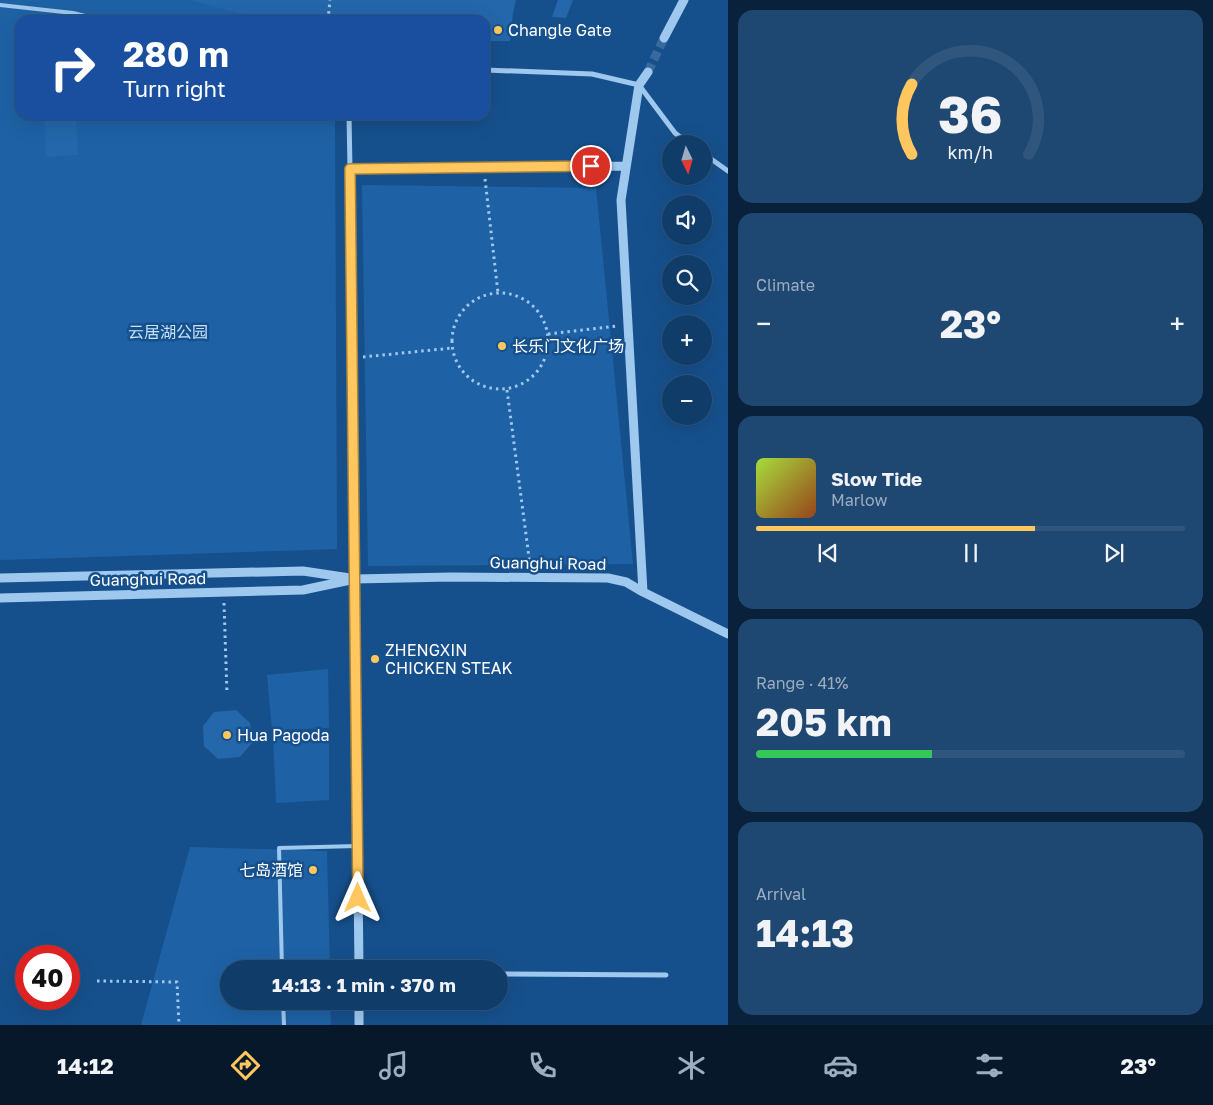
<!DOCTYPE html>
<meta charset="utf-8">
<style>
body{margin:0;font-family:"Golos Text","Noto Sans SC",sans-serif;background:#1e4771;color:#f1f3f6;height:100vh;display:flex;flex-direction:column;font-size:19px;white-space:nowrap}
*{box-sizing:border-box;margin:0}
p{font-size:16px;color:#9cadc0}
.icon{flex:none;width:28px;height:28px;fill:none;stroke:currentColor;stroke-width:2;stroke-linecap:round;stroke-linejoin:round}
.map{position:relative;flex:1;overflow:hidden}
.panel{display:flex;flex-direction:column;gap:10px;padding:10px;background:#09213a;width:485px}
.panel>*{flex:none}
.banner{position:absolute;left:15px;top:15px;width:475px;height:105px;border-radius:15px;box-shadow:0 5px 20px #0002,0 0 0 1px #30567d;background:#1a4fa0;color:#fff;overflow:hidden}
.needle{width:32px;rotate:175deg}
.tools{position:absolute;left:662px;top:135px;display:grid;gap:10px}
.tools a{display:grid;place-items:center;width:50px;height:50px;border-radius:50%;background:#103c69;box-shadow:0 5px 20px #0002,0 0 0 1px #30567d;font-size:25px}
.speed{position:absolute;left:15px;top:945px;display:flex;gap:10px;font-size:25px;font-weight:700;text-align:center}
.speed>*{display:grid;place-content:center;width:65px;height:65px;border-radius:50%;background:#103c69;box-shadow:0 5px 20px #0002,0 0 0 1px #30567d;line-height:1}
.speed .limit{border:8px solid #d22;background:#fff;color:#111}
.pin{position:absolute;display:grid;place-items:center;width:42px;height:42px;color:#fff;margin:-21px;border:2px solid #fff;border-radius:50%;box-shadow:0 1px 5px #0007}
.me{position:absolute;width:55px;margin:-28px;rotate:0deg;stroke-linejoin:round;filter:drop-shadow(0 0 4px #0008)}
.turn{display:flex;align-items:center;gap:18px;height:105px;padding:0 25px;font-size:22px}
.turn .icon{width:65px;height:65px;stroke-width:2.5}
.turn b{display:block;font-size:35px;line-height:42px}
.big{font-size:38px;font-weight:700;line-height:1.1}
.panel .widget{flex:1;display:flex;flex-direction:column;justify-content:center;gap:8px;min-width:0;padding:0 18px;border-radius:15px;background:#1e4771}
.panel .dial{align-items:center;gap:0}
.dial svg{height:130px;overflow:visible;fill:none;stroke:#30567d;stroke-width:7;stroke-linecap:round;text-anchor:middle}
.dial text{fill:#f1f3f6;stroke:none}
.song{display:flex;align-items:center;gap:15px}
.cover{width:60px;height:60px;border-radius:8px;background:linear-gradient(135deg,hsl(80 70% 55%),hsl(20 70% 35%))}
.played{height:5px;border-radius:2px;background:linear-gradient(90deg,#ffc75d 65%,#30567d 65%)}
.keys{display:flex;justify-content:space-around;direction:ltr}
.heat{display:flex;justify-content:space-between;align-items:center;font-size:28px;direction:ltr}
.charge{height:8px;border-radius:4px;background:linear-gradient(90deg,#34c759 41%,#30567d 0)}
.trip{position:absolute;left:220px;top:960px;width:288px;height:50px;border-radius:25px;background:#103c69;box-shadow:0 5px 20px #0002,0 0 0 1px #30567d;font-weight:700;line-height:50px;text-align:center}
.tab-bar{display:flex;height:80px;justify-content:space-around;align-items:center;background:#06182a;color:#9cadc0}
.tab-bar .icon{width:35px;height:35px}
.tab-bar .active{color:#ffc75d}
.tab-bar b{font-size:22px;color:#f1f3f6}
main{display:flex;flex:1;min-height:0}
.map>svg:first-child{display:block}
.green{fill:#1e62a5}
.building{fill:#2467aa}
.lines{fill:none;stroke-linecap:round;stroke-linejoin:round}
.tertiary-tunnel{stroke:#396a9d;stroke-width:9;stroke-dasharray:9 4.5;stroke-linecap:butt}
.path{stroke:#9fc8ef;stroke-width:3;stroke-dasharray:2.5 4;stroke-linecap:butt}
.service{stroke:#9fc8ef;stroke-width:4}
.minor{stroke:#9fc8ef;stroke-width:5}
.tertiary{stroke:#9fc8ef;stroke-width:9}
.route-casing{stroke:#a6813c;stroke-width:12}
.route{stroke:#ffc75d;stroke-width:9}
.poi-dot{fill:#ffc75d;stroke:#16508c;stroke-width:2}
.labels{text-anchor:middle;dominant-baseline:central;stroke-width:5;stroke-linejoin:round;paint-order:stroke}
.poi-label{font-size:16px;fill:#fff;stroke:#16508c;text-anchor:start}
.park-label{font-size:16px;fill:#c6e1fb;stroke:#16508c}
.street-label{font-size:16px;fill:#fff;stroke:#16508c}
</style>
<main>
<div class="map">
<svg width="728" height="1025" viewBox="0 0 728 1025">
<rect width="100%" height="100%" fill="#16508c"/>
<path class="green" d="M0 0H195L308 20H20V115H335L337 549 0 560Z
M362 185 596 188 633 564 368 566Z
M328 669 329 728 272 730 267 675Z
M329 734V800L276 803 273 736Z
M190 847 327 851 330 969H229V1001H330L331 1025H141Z"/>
<path class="building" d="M190 0H516L513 13 510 41H485V20H264Z
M558 0H573L566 18 552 17Z
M44 115H76L78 155 46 157Z
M236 710 250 723 252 743 240 757 218 759 204 746 203 726 214 712Z"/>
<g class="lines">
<path class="tertiary-tunnel" d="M648 72 664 38"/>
<path class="path" d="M328 20 330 0
M485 179 498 293
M452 341a48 48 0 1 1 96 0a48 48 0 1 1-96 0Z
M548 334 617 326
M363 357 452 348
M507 390 530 565
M224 603 227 694
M97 981 177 982 179 1025"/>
<path class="service" d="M0 5 73 13 101 20
M282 969 279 848 357 846
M283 1001 284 1025"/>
<path class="minor" d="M485 70 592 74 639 85 675 133 689 144
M349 115 350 169
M704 154 728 171
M499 974 666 975"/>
<path class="tertiary" d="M664 38 684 0
M0 578 303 571 350 578
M643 592 621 200 639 85 648 72
M0 598 303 590 355 579 451 577 608 578 626 582 643 592 728 634
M359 969 350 169 626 166
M359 1001V1025"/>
</g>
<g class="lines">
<defs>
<path id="route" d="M358 898 350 169 591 166"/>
</defs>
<use href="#route" class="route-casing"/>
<use href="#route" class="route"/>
</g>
<g class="poi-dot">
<circle cx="498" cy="30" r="5"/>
<circle cx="502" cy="346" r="5"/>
<circle cx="375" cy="659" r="5"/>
<circle cx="227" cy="735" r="5"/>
<circle cx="313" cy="870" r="5"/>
</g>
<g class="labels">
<g class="poi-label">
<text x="508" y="30">Changle Gate</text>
<text x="512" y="346">长乐门文化广场</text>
<text x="385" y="650">ZHENGXIN<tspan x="385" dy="18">CHICKEN STEAK</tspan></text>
<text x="237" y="735">Hua Pagoda</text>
<text x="303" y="870" text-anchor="end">七岛酒馆</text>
</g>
<g class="park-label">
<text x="168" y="332">云居湖公园</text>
</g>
<g class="street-label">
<text transform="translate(548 563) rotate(1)">Guanghui Road</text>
<text transform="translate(148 579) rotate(-1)">Guanghui Road</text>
</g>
</g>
</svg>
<div class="tools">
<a><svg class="needle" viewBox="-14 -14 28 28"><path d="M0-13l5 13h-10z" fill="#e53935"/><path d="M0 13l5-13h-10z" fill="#9cadc0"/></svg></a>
<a><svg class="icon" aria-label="sound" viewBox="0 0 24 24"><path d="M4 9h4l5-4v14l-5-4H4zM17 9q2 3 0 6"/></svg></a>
<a><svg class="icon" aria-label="search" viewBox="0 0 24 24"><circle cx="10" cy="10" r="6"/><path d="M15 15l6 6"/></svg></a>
<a>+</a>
<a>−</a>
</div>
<div class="speed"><div class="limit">40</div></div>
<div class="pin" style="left:591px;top:166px;background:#d93025"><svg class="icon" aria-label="arrive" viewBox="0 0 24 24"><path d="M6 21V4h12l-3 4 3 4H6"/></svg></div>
<svg class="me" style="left:358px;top:898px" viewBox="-20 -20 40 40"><path d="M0-17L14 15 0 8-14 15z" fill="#ffc75d" stroke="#fff" stroke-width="4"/></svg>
<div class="trip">14:13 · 1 min · 370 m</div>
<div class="banner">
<div class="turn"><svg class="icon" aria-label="right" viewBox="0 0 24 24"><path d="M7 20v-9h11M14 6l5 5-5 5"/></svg><div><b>280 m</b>Turn right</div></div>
</div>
</div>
<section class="panel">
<div class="widget dial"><svg viewBox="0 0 100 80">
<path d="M14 69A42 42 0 1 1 86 69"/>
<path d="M14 69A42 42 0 0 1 14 26" stroke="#ffc75d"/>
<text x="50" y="56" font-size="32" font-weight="700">36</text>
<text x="50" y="72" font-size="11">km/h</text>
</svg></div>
<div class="widget"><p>Climate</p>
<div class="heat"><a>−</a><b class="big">23°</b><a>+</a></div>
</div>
<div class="widget">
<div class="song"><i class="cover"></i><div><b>Slow Tide</b><p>Marlow</p></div></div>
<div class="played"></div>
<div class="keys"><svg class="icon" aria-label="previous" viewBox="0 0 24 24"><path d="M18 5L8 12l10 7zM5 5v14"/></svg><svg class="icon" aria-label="pause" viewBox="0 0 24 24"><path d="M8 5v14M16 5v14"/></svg><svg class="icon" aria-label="next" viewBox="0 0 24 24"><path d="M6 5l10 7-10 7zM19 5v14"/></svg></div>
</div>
<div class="widget"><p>Range · 41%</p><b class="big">205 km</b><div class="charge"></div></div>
<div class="widget"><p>Arrival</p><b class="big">14:13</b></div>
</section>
</main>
<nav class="tab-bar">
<b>14:12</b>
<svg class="icon active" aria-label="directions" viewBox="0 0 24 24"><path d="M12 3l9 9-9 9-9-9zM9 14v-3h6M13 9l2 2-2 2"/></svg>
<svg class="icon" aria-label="music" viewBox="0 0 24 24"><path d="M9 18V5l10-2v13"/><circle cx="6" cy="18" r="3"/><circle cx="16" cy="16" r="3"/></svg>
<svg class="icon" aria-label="phone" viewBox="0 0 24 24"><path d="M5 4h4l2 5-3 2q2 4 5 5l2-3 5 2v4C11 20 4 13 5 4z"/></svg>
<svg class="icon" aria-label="climate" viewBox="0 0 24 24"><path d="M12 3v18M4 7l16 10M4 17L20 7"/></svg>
<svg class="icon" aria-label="car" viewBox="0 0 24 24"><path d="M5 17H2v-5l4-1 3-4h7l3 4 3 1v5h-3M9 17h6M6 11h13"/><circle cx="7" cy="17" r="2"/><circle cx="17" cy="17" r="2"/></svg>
<svg class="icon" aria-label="filters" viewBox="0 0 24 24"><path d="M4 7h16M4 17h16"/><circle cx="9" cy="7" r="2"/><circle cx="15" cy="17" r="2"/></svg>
<b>23°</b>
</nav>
